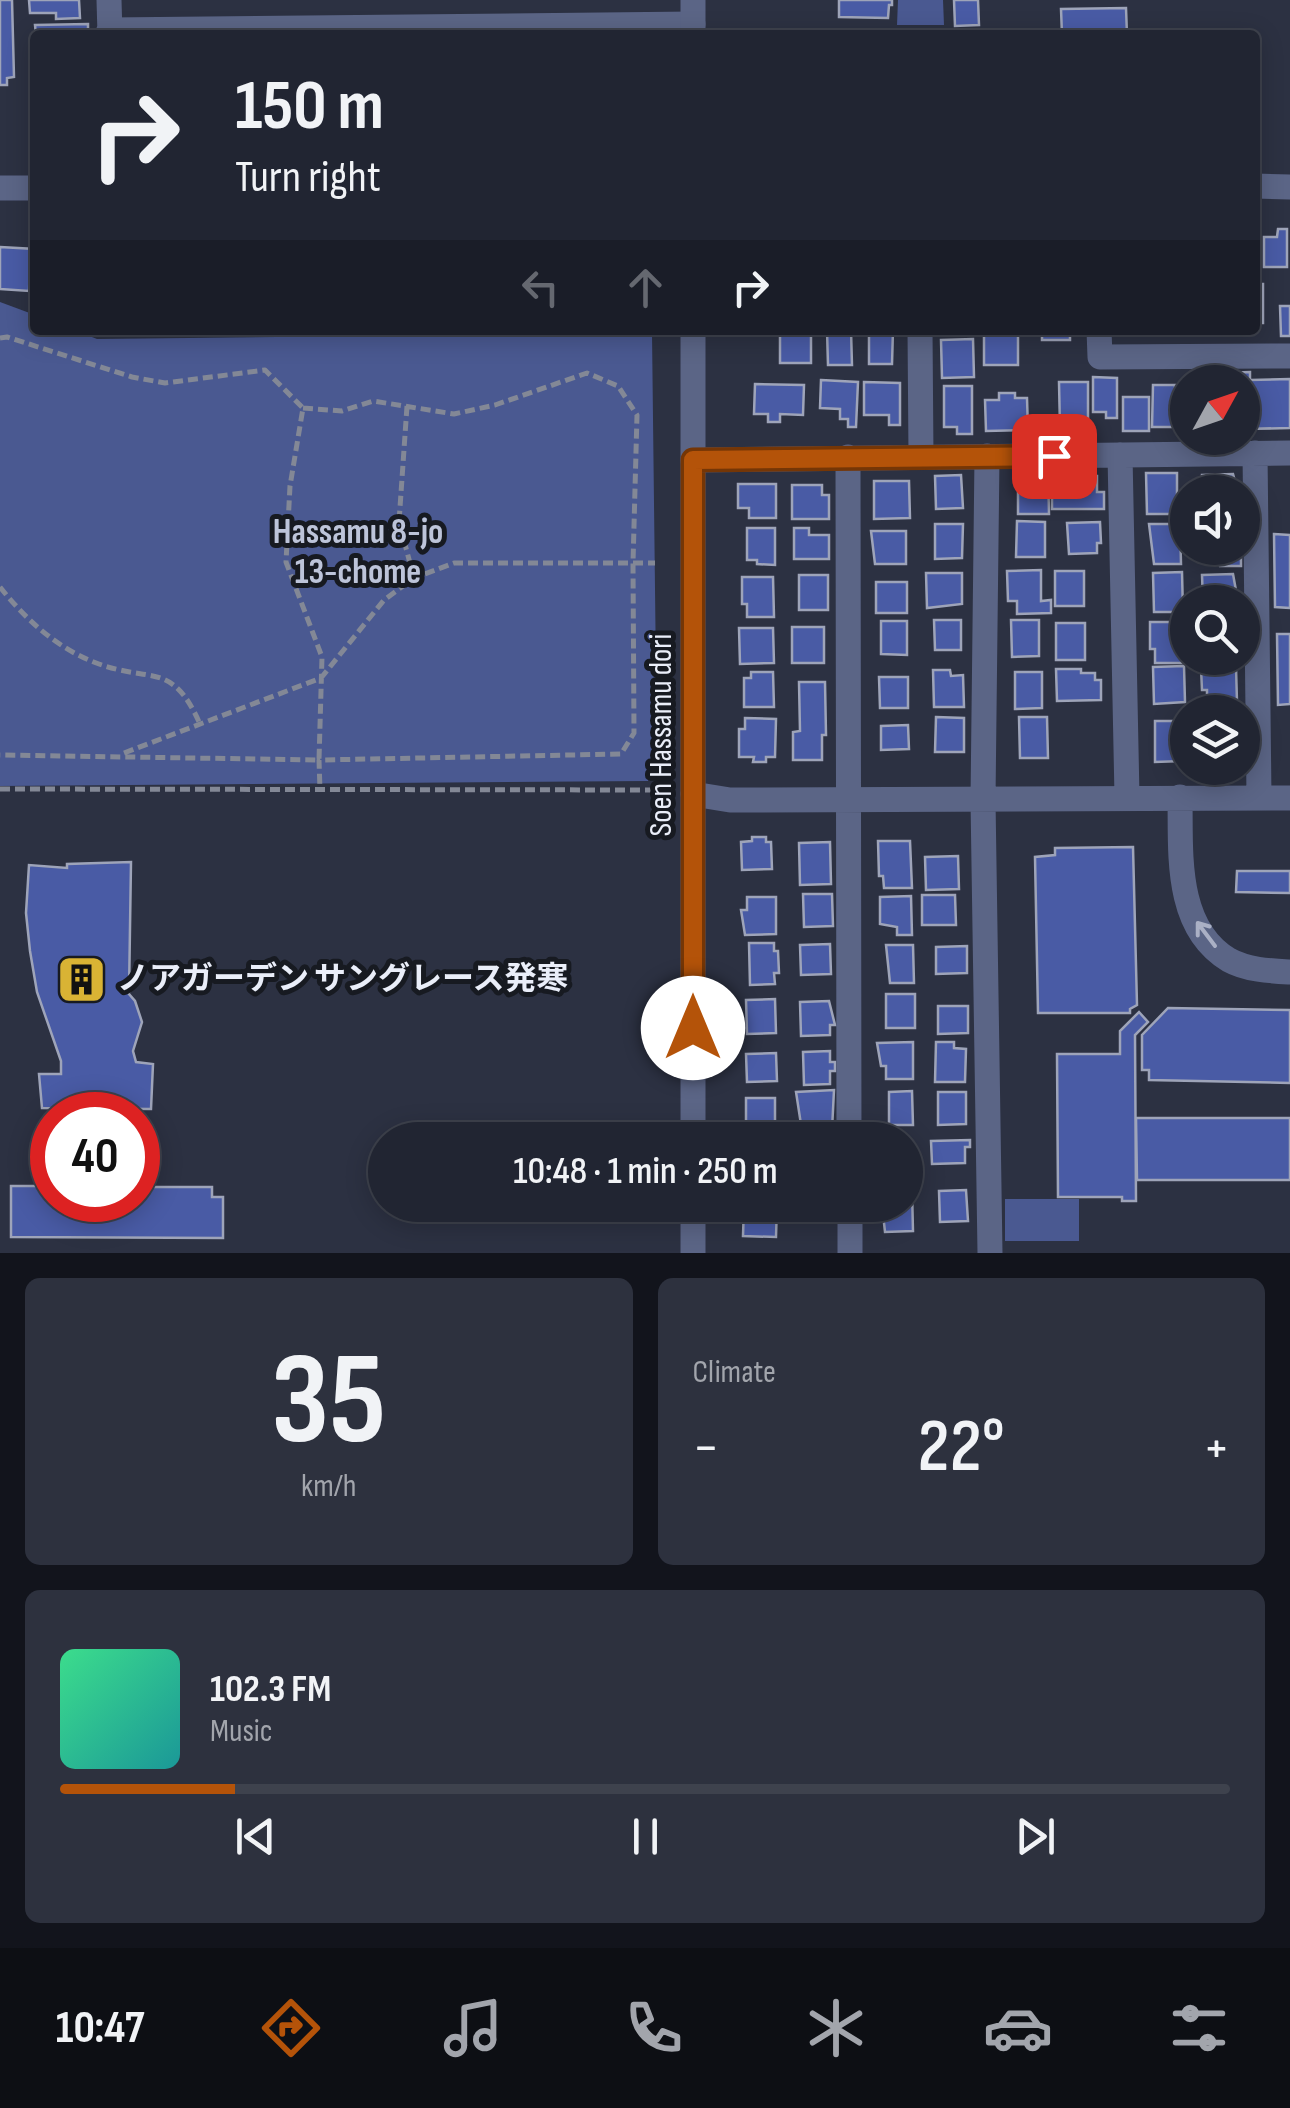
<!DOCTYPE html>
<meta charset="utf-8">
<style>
body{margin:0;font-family:"Sofia Sans Condensed","Noto Sans JP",sans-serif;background:#2d313e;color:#f1f3f6;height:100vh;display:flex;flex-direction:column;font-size:38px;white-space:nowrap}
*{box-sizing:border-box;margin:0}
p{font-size:32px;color:#a2a5ac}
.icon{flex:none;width:55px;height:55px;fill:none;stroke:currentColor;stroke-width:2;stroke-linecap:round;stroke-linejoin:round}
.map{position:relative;height:1253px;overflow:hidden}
.details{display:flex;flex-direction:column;gap:25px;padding:25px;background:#12141c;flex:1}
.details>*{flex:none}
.top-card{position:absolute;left:30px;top:30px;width:1230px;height:305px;border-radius:10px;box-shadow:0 5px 25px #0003,0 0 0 2px #3e424d;background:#212532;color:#f1f3f6;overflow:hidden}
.needle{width:65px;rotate:50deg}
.tools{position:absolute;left:1170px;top:365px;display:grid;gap:20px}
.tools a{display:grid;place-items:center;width:90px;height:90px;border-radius:50%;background:#212532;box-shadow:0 5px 25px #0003,0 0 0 2px #3e424d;font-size:50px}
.speed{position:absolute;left:30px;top:1092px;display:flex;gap:20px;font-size:50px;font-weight:700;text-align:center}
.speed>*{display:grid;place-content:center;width:130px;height:130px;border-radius:50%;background:#212532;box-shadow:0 5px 25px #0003,0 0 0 2px #3e424d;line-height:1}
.speed .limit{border:15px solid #d22;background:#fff;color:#111}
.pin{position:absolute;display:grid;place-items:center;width:85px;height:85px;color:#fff;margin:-42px;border-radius:20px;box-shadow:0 5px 15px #0006}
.me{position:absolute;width:110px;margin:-55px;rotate:0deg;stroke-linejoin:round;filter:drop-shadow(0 0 8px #0008)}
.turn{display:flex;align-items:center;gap:35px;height:210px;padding:0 40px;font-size:45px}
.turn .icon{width:130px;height:130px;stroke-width:2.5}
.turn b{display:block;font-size:70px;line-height:85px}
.lanes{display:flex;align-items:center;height:95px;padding:0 40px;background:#0003;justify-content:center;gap:50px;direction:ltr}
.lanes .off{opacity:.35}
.big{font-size:75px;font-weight:600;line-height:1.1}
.details .tile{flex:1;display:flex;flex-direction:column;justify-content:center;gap:15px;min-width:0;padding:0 35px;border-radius:15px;background:#2d313e}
.details .dial{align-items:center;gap:0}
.dial b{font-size:130px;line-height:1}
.song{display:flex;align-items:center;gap:30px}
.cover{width:120px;height:120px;border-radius:15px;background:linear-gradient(135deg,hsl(150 70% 55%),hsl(180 70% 35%))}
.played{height:10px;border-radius:5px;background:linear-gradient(90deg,#b45309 15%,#3e424d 15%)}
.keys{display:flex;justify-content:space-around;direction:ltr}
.heat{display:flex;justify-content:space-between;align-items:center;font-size:55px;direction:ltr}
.details .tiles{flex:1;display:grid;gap:25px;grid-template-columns:1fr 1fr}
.tile:last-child{grid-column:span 2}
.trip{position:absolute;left:368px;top:1122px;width:555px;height:100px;border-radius:50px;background:#212532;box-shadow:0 5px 25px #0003,0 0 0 2px #3e424d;font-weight:600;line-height:100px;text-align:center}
.menu{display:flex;height:160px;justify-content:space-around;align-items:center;background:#0d0f14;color:#a2a5ac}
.menu .icon{width:70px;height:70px}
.menu .selected{color:#b45309}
.menu b{font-size:45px;color:#f1f3f6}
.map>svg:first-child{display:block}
.green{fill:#4a5991}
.building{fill:#495ba5;stroke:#9ea4b9;stroke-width:2.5}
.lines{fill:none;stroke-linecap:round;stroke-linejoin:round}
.path{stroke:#838896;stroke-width:5;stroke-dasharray:10 5;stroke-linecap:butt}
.minor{stroke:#5b6586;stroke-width:25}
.tertiary{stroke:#5b6586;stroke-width:25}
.oneway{stroke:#aab0c5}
.route-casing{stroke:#753606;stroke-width:25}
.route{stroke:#b45309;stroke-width:18}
.labels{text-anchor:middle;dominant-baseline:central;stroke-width:10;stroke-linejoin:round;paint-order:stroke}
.street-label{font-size:32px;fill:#eaeef9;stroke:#171a21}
.poi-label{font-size:32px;font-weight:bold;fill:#eaeef9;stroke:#171a21;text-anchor:start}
.neighbourhood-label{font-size:35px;font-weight:bold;fill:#bdc4d9;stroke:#171a21}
</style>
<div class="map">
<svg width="1290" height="1253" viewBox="0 0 1290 1253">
<rect width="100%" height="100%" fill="#2c3142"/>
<path class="green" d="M898 0H943L944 25H897Z
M0 302 35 315V330H74L97 339 652 333 657 758 648 781 0 786Z
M1005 1199H1079V1241H1005Z"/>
<path class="building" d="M0 0H12L14 77 7 78V85H0Z
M29 0H79L80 18 56 19V13H30Z
M839 0H892V5H889L888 18 839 17Z
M954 0H978L979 25 955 26Z
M1126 8 1127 35H1062L1061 9Z
M88 24V35H36L35 25Z
M1278 229H1287V267H1264V237H1277Z
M0 247 35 249 34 263H30L29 291 0 289Z
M1255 284H1263V323H1255Z
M1280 306H1290V336H1281Z
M780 330H811V363H780Z
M827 330H851L852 365H828Z
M869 330H893L892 364H869Z
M984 330 1018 332V365H984Z
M1042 330H1070V340H1042Z
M973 339 974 377 942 378 941 340Z
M1191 372 1218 373 1217 382H1190Z
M1250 372V380L1290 379V428L1242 429V382H1220V373Z
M1093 377 1117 378V418H1106V412H1093Z
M821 380 858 382 856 427H848V419H840V409L820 408Z
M864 382 900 383V425H889V415H864Z
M1059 382H1088V428H1060Z
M755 384 804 385 803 415 780 414V422H768V414H754Z
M1153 385H1175V427H1152Z
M944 386H972V434H957V427H944Z
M999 393H1015V398H1027L1028 430 986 431 985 400H999Z
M1123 397H1149V431H1123Z
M1018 471H1048L1049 514H1018Z
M1146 473H1177V514H1147Z
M1233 474 1238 492H1202V475Z
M961 475 963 508 936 509 935 476Z
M1066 476H1097V492H1104V509H1052V495H1066Z
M874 481H909L910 518 874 519Z
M738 484H776V518H749V508H738Z
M792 485H822V495H829V519H792Z
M1017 521 1045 522V557H1016Z
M1100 522 1101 543H1097V553L1069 554 1067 523Z
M935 524H963L962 558 935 559Z
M1149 524H1180L1181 564H1154Z
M747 528H775V565L757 564V560H747Z
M794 528H809V535H829V559H794Z
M871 531H906V564H875Z
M1274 534 1290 535V608L1275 607Z
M1200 548H1236V555H1241V566H1220L1219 561 1200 562Z
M1041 570V601L1051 600V613L1017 614V601H1008L1007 571Z
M1055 571H1084V606H1055Z
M1182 572 1183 612H1154L1153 573Z
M926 573H962V604L927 608Z
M1233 574 1237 596H1234L1235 602H1203L1202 575Z
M799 575H828V610H799Z
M742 577H773L774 617H747V604H742Z
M876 582H907V613H876Z
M934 620H961V650H935Z
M1011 620H1039V656L1012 657Z
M881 621H907V655L881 654Z
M1150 622H1182L1183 663H1155V649H1150Z
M1056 623H1085V660H1056Z
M792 627H824V663H792Z
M739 628H773L774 663 740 664Z
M1277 634H1290V704L1278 705Z
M1184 666 1185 702 1154 704 1153 667Z
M1236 667 1237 702 1207 703V690H1202L1201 668Z
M1056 669H1081V673H1095V680H1101V700L1057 701Z
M933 670H950L951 676 963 675 964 707H934Z
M751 672H773L774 707H744V678H751Z
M1015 672H1042V708L1015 709Z
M879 677H908V708H880Z
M799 682H825L826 735H822V760H793V732L800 731Z
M936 717 964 718V752H935Z
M1019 717H1047L1048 758H1020Z
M745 718 776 719 775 757H766V762H753L754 757H739V729H745Z
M1155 721H1182L1183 761 1155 762Z
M908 725 909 749 881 750V726Z
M752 837H766V842H771L772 869 742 870 741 842 752 841Z
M878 841H910L912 888H884L883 876H879Z
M830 842 831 884 800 885 799 843Z
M1133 847 1137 1005 1130 1009V1013H1038L1035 857 1055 855V848Z
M958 856 959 889 926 890 925 857Z
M131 862 129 994 135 1001 142 1022 133 1051 136 1062 153 1064 151 1109 42 1108 39 1074H61V1061L37 992 30 951 26 913 29 865 67 868V864Z
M1237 871H1290V893L1236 892Z
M803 894H832L833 926 804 927Z
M922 895H955L956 925H922Z
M911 896 912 935H897V927L880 924V897Z
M747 897H776V934L745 935 741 910H747Z
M749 943H774V951H778L779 973H774L775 984 750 985Z
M830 944 831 974 801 975 800 945Z
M886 945H913L914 983H890Z
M967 946V973L936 974V947Z
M886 994H915V1028H886Z
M775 999 776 1033 747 1034 746 1000Z
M829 1001 835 1025H830V1035L801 1036 800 1002Z
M938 1006H968V1033L938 1034Z
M1168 1008 1290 1010V1083L1149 1080V1070H1142V1035Z
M1139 1012 1148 1022 1135 1035 1136 1201H1122V1197H1058L1057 1054H1120V1031Z
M913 1042V1079H886V1066H881L877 1043Z
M936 1042H954V1048L966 1049 965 1082H935Z
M830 1051V1062H835V1071H830V1084L804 1085 803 1052Z
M776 1053 777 1081 747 1082 746 1054Z
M834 1090 832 1130 802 1131 796 1092Z
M912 1091 913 1125H889V1092Z
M938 1092H966V1124L938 1125Z
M746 1098H775V1134H746Z
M1136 1118H1290V1180H1137Z
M970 1140V1147H965V1163L932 1164 931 1141Z
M11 1186H52V1200H138V1187H212V1197H223V1238L11 1237Z
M905 1190H912L913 1231 885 1232 882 1205H905Z
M966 1190 968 1221 940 1222 939 1191Z
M744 1205H777L776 1237 743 1236Z
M790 1205H820V1221H790Z"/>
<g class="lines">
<path class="path" d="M0 338 7 337 132 377 165 383 265 370 303 408 290 486 286 562 322 657 319 760 0 755
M407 406 399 522 414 578
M303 408 342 411 373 401 454 414 495 405 587 373 618 386 637 415 633 563 634 733 621 754 319 760 320 790
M0 587C26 620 59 650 99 664 152 683 172 661 200 724
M124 753 321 678 384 600 414 578 454 563H655
M0 789 656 790"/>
<path class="minor" d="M109 0 110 35
M109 30 693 24
M1255 186 1290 187
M0 188H35
M920 330 921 457
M1099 330 1100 357 1290 356
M1255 453 1259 797
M1120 455 1127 797
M987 456 983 800 990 1253
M848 457 849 1140
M693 460 1290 453
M693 794 730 800 1290 798
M1180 797C1181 852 1174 927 1229 960 1247 970 1271 971 1290 972
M850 1205V1253"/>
<path class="tertiary" d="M693 0V35
M693 330V1140
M693 1205V1253"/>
</g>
<defs><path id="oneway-shaft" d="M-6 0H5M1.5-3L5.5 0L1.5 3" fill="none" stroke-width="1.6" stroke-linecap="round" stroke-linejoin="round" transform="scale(2.5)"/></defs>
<use class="oneway" href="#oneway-shaft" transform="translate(1206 934) rotate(-127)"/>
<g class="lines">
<defs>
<path id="route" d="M693 1028V460L1054 456"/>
</defs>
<use href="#route" class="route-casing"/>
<use href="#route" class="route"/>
</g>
<defs>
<symbol id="building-square" viewBox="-11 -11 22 22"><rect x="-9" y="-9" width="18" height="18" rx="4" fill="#d9b334" stroke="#171a21"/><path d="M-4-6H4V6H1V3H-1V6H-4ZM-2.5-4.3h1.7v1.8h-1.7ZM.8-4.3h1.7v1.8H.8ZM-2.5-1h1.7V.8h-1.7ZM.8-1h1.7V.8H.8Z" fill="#111"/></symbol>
</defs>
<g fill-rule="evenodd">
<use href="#building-square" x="54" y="952" width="55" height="55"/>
</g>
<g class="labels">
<g class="street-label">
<text transform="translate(661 735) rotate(-90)">Soen Hassamu dori</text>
</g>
<g class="poi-label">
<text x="117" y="979">ノアガーデン サングレース発寒</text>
</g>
<g class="neighbourhood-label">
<text x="358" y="532">Hassamu 8-jo<tspan x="358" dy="40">13-chome</tspan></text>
</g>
</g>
</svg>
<div class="tools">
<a><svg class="needle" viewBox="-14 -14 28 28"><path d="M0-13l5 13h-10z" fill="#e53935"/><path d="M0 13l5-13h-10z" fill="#a2a5ac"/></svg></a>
<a><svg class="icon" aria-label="sound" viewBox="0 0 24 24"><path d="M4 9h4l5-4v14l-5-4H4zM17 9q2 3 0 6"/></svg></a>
<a><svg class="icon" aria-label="search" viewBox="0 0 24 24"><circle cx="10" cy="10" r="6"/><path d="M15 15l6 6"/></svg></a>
<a><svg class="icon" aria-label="layers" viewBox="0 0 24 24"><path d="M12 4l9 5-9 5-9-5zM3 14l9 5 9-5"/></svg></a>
</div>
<div class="speed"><div class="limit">40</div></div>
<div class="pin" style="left:1054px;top:456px;background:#d93025"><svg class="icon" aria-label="arrive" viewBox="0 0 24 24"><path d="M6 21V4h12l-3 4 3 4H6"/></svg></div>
<svg class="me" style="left:693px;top:1028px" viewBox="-20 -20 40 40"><circle r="19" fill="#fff"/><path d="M0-13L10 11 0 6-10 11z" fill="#b45309"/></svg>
<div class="trip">10:48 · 1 min · 250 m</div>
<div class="top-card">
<div class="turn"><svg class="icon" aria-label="right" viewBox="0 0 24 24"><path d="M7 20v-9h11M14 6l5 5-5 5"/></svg><div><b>150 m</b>Turn right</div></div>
<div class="lanes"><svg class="icon off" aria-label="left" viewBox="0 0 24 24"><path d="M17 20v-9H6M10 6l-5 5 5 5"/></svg><svg class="icon off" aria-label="ahead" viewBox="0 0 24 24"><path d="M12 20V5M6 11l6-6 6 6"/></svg><svg class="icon" aria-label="right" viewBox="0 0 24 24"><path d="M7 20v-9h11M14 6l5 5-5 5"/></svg></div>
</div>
</div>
<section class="details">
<div class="tiles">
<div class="tile dial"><b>35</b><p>km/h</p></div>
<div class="tile"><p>Climate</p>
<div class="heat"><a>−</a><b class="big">22°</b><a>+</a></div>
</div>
<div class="tile">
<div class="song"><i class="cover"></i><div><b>102.3 FM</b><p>Music</p></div></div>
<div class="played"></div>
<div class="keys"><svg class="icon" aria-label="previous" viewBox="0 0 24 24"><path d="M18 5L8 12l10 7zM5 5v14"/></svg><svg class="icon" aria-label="pause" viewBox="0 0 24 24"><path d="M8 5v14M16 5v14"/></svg><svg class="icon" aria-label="next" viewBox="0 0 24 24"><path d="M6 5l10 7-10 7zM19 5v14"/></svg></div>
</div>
</div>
</section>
<nav class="menu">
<b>10:47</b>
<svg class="icon selected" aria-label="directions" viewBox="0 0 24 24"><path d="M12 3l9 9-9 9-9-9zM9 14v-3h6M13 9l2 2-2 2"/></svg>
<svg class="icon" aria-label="music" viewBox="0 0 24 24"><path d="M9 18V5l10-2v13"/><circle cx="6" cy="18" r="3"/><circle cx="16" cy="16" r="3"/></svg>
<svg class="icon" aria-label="phone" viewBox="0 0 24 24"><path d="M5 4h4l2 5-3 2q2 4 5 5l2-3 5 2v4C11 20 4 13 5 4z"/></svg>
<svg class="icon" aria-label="climate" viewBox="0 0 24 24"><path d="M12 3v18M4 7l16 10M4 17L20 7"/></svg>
<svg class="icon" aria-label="car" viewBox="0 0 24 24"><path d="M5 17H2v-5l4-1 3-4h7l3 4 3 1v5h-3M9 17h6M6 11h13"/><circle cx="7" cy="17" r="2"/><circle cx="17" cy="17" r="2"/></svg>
<svg class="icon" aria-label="filters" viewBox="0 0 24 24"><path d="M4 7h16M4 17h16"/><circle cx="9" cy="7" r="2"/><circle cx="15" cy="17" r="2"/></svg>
</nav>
